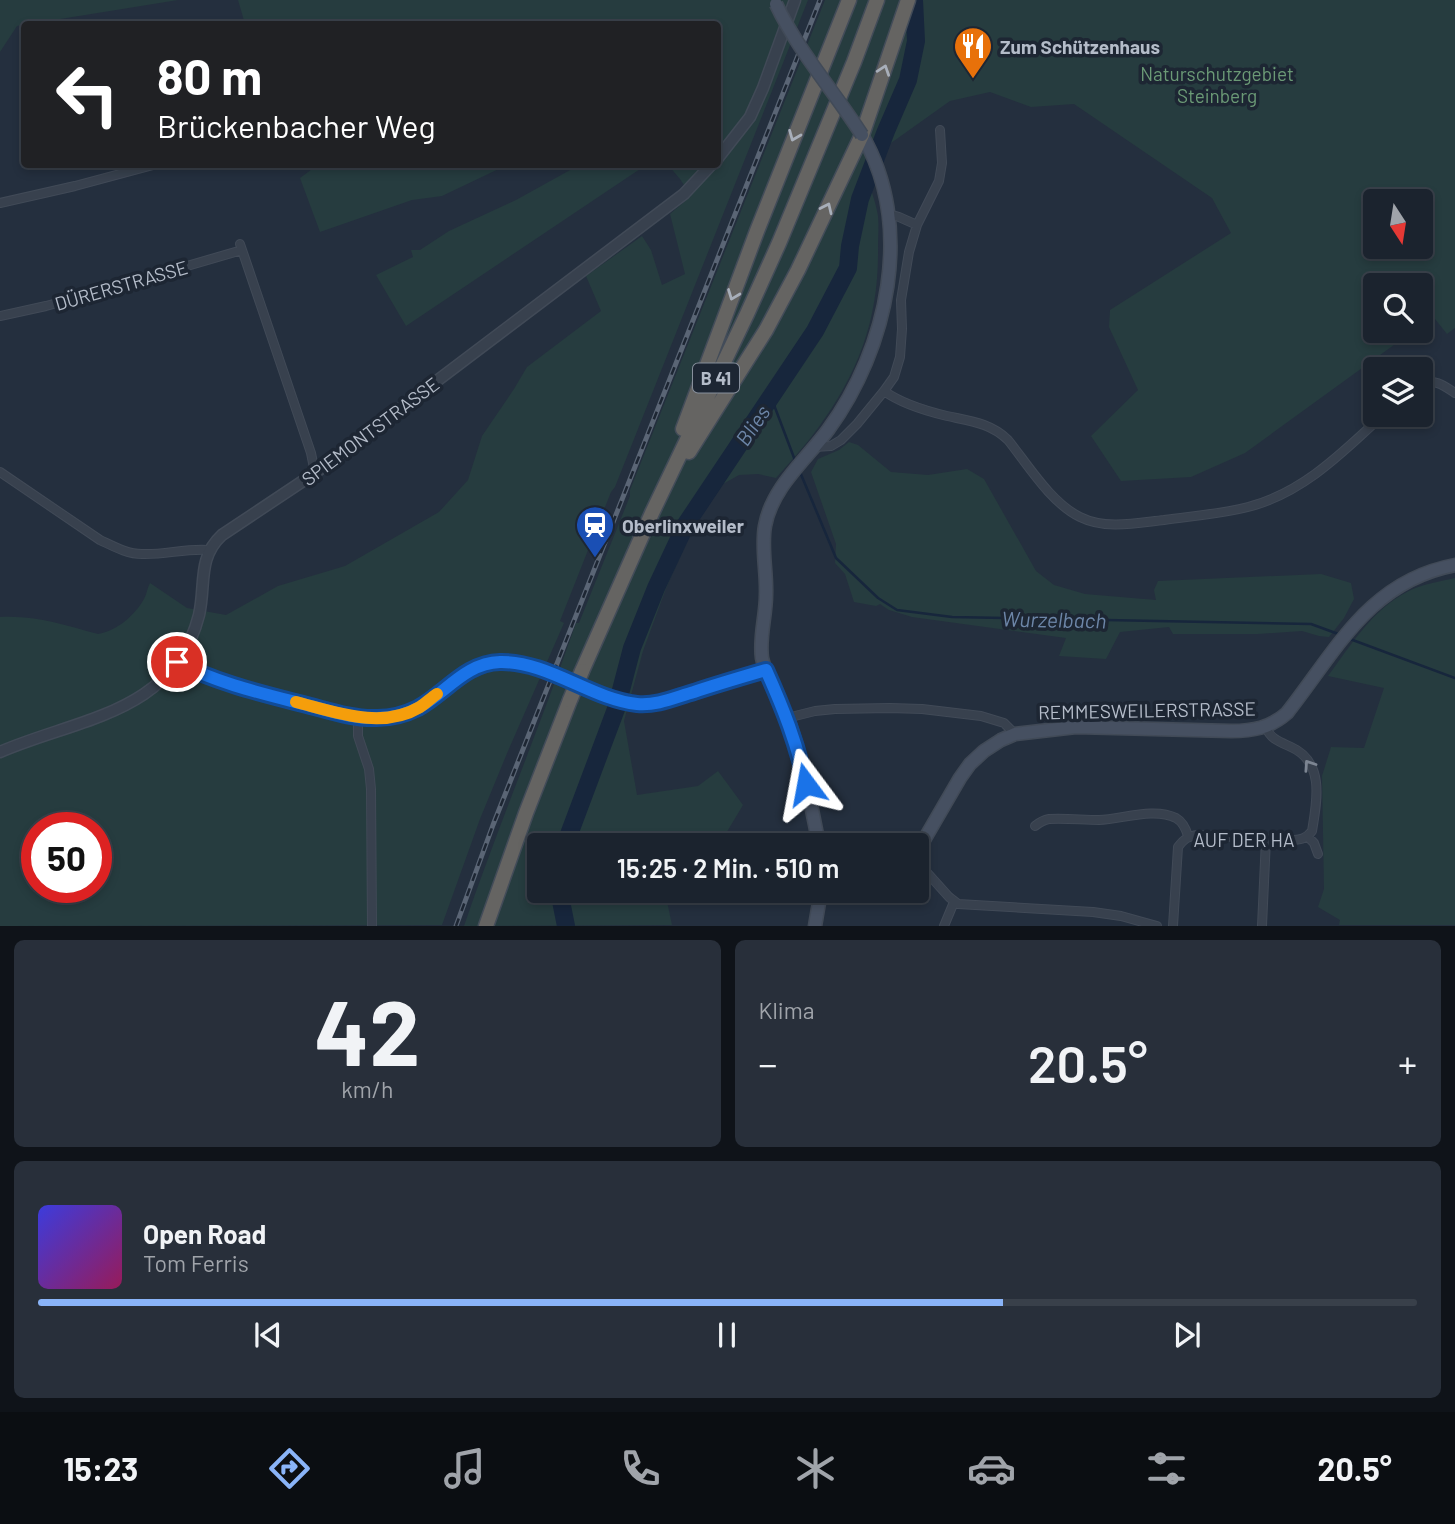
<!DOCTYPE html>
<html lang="de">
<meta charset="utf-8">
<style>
body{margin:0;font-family:Barlow,sans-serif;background:#282f3a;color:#f1f3f6;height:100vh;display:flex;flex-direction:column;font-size:26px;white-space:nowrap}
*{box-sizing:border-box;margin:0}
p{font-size:23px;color:#a0a4aa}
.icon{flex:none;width:38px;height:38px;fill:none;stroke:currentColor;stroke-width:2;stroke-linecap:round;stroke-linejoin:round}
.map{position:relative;height:926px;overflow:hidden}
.sheet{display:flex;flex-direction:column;gap:14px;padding:14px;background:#0f1319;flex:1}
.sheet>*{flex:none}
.top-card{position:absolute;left:21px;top:21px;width:700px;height:147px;border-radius:7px;box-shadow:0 4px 10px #0003,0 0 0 2px #39404a;background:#202124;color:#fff;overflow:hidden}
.needle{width:46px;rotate:168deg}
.buttons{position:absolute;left:1363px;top:189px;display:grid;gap:14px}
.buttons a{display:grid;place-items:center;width:70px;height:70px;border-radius:7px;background:#1b232e;box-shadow:0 4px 10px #0003,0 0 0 2px #39404a;font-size:35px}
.speed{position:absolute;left:21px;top:812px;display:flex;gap:14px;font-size:35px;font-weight:700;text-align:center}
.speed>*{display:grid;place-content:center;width:91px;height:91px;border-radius:50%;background:#1b232e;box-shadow:0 4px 10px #0003,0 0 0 2px #39404a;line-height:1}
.speed .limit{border:10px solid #d22;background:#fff;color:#111}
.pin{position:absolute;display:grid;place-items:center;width:60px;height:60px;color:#fff;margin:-30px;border:4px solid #fff;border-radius:50%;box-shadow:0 2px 7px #0007}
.me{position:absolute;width:77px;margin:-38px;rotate:347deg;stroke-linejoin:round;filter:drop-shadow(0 0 5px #0008)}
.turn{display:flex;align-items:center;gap:24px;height:147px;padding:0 21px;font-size:32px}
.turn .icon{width:91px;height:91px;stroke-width:2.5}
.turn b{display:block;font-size:49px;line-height:60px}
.big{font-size:52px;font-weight:600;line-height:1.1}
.sheet .card{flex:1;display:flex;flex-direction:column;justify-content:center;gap:10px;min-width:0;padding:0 24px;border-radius:10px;background:#282f3a}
.sheet .dial{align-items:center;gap:0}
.dial b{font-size:91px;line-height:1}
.song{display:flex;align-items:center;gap:21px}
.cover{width:84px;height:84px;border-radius:10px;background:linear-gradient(135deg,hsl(240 70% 55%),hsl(330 70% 35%))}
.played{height:7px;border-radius:4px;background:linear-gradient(90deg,#8ab4f8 70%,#39404a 70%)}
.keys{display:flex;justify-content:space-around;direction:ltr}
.heat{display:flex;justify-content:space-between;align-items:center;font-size:38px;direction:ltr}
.sheet .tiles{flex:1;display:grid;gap:14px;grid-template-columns:1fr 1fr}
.card:last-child{grid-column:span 2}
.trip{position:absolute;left:527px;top:833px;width:402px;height:70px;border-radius:7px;background:#1b232e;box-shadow:0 4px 10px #0003,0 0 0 2px #39404a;font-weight:600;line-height:70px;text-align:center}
.menu{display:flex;height:112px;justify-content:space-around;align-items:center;background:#0b0e12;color:#a0a4aa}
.menu .icon{width:49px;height:49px}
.menu .on{color:#8ab4f8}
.menu b{font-size:32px;color:#f1f3f6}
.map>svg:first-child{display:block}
.green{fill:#263c3f;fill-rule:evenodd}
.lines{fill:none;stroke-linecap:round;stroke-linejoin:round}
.stream{stroke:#17263c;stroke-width:2.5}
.river{stroke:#17263c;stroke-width:18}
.minor-casing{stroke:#414a57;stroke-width:10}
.tertiary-casing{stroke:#414a57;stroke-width:13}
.secondary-casing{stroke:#414a57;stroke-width:15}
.trunk-casing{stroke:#434c59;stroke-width:17}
.minor{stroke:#38414e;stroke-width:8}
.tertiary{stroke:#38414e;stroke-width:10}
.secondary{stroke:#465061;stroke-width:12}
.trunk{stroke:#656462;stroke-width:14}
.rail-casing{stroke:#5a6575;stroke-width:5}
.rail{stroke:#1d2633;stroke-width:2.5;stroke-dasharray:8;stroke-linecap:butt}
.secondary-bridge-casing{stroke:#414a57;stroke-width:15;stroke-linecap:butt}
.trunk-bridge-casing{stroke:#434c59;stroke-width:17;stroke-linecap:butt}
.secondary-bridge{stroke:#465061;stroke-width:12}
.trunk-bridge{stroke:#656462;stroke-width:14}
.oneway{stroke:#a8afba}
.oneway2{stroke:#7c8592}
.route-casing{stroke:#114b97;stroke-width:18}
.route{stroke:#1a73e8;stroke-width:12}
.slow{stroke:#f59e0b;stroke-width:12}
.labels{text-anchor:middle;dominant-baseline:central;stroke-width:7;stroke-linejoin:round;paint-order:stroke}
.shield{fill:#1d2633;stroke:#878f9c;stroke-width:2}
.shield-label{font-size:18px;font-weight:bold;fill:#b4bcc9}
.poi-label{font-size:19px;font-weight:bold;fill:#b4bcc9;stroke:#1d2633;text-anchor:start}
.park-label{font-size:19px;fill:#6b9a76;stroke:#1d2633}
.street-label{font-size:19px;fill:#b4bcc9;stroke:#1d2633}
.water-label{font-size:21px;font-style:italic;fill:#6d86a8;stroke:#1d2633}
</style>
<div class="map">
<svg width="1455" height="926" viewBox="0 0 1455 926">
<rect width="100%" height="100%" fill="#242f3e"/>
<path class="green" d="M0 0H178L17 26 0 52Z
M238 0H808L615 487 611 492 560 621 564 623 508 751 480 819 442 925 0 926V617C36 615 64 625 98 634 117 631 135 615 144 599 147 594 147 588 150 583L187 608 226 615 278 586 345 566 439 512 468 480 482 436 514 389 527 367 601 311 586 276 642 236 651 250 662 285 685 274 670 214 691 196 680 179 668 165 718 164V24H245ZM37 828H96V887H37Z
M825 0H1455V328L1447 334 1423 304 1421 305V285H1376V331H1393L1391 333 1398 342 1245 453 1191 477 1121 481 1091 436 1138 390 1109 327 1110 310 1231 233 1212 198 1074 104 1031 107 990 92 950 101 884 148 866 174C870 188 876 202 878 216 879 226 878 238 878 248 879 318 859 372 818 428 805 446 790 462 776 478L758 474 739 475 723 484 693 527 665 591 643 651 624 721 637 795 698 786 718 771 743 805 719 845H539V891H681L667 901 672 925 464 926C499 824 541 724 576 623H579L630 496V490ZM1376 201H1421V247H1376Z
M319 164H507V165L442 196 412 200 320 232 300 178Z
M581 164 658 165 643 167 406 326 376 275 413 257 411 250H420L449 231 516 200Z
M849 442 858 445 891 472 928 475 967 469 984 479 1036 571 1054 585 1085 594 1156 600 1154 590 1158 581 1321 574 1351 583 1354 599 1344 618 1329 637 1319 636 1302 631 1258 634H1173L1169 627 1120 632 1106 659 1059 656 1066 638 912 617 889 610 880 604 876 606 854 602 845 574 835 563 836 544 811 472 818 459 839 450Z
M1455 578V925H1339L1340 920 1318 907 1324 889 1322 776 1331 747 1364 748 1384 688 1328 676C1351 645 1372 610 1407 592 1419 585 1441 581 1455 578Z"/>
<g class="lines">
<path class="stream" d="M771 397 796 463
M800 472 836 558 878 598 897 610 952 617 1311 624 1341 635
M1350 639 1455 678"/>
<path class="river" d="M565 845 616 709 632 648 656 588 686 524 815 331 848 268 850 246 860 199 886 131 908 80 916 41 914 0
M559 891 566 926"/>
<defs>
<path id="minor" d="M0 203 75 186 157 164
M889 214 899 217 917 225
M240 244 311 453 315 473
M0 316 46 306 98 292 242 250
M1421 383C1435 379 1443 385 1455 393
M884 391C902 404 926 411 947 416 970 421 991 423 1008 440 1028 465 1051 503 1080 517 1106 530 1137 523 1164 520 1192 516 1221 514 1248 507 1303 493 1343 452 1383 415
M814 447 831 446 841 440 857 424 884 391 894 377 900 357 902 329 901 300 909 252 917 225 939 181 942 163 940 130
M0 472 100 540C113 546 127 554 142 554 165 555 186 548 209 550
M358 717V736L369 769 371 789 372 926
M787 718 815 711 835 709 890 708 922 709 981 716 1004 723 1015 734
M1035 826C1040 822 1043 820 1049 819 1066 818 1083 820 1099 820 1123 819 1154 807 1176 818 1183 822 1186 829 1188 836
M1308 837 1314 843 1318 854
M917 864 922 867 949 897 958 904 1093 912 1121 916 1157 926
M944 926 954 902
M1173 926 1178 847C1184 839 1188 836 1198 835L1290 840C1300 840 1306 839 1312 831 1317 801 1325 762 1291 747 1280 742 1270 739 1266 727
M1262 926 1266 839"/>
<path id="tertiary" d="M718 158 750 117 763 88 795 0
M177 662 200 673 240 687 337 713 358 717 377 718 390 717 419 708 455 680 470 670 487 663 502 662 530 667 608 696 639 705 660 702 766 670
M0 752C78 718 174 714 199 615 206 585 197 558 222 535L315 473 684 194 712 164"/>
<path id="secondary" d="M819 845C811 804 803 762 789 722 781 700 767 680 762 658 759 637 766 616 766 595 767 572 761 548 765 526 772 487 806 460 828 430 888 348 915 226 862 135
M917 852 960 778 970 764 984 751 1001 740 1015 734 1076 727 1231 731C1253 731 1270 728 1287 713 1336 651 1369 581 1455 565
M815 926 821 891"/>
<path id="trunk" d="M683 429 757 231 849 0
M689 452 766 330 798 270 862 135 908 0
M582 671 652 513 747 314 779 243 854 62 877 0
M486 926 526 813 570 700"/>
</defs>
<use href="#minor" class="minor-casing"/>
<use href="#tertiary" class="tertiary-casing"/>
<use href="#secondary" class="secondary-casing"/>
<use href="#trunk" class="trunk-casing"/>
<use href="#minor" class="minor"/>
<use href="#tertiary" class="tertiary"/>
<use href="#secondary" class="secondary"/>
<use href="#trunk" class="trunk"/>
<defs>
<path id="rail" d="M456 926 493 825 820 0"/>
</defs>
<use href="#rail" class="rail-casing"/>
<use href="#rail" class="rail"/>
<defs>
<path id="secondary-bridge" d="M776 4C798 51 834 91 862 135"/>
<path id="trunk-bridge" d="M570 700 582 671"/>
</defs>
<use href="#secondary-bridge" class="secondary-bridge-casing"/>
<use href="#trunk-bridge" class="trunk-bridge-casing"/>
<use href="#secondary-bridge" class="secondary-bridge"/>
<use href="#trunk-bridge" class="trunk-bridge"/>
</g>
<defs><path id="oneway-chevron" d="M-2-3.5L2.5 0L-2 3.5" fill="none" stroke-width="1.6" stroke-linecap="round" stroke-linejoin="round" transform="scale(1.75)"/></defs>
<g class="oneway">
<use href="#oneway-chevron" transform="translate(884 70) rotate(-71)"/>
<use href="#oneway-chevron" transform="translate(794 136) rotate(112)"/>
<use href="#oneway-chevron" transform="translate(827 208) rotate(-65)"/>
<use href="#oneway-chevron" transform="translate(733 295) rotate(111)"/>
</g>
<use class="oneway2" href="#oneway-chevron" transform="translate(1309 765) rotate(-124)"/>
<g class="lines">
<defs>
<path id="route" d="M177 662C217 683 260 693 303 704 327 710 352 719 377 718 390 718 406 714 418 708 446 693 465 663 500 662 548 661 591 699 637 704 657 706 676 697 694 692 718 684 742 677 766 670 784 710 796 741 806 784"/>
</defs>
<use href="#route" class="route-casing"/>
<use href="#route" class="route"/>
<path class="slow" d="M296 702C335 712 382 730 420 707 426 703 431 698 437 694"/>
</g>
<defs>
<symbol id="restaurant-pin" viewBox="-11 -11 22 30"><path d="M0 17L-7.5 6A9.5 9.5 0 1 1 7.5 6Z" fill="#e8710a" stroke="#1d2633"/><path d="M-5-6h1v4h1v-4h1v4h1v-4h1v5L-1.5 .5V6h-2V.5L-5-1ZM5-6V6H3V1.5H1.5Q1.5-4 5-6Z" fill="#fff"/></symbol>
<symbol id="station-pin" viewBox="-11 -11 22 30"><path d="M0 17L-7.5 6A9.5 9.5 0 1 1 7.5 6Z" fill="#1a4fb4" stroke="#1d2633"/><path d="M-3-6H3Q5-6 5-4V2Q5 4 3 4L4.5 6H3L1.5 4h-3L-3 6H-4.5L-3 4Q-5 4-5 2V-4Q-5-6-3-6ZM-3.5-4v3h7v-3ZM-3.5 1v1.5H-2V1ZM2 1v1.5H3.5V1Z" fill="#fff"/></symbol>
</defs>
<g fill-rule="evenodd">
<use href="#restaurant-pin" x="951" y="24" width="44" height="60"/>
<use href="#station-pin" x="573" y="503" width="44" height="60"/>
</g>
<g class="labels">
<rect class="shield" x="693" y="363.5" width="46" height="29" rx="5"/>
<g class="shield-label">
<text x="716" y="378">B 41</text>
</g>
<g class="poi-label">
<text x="1000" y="46">Zum Schützenhaus</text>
<text x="622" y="525">Oberlinxweiler</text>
</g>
<g class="park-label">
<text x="1217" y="73">Naturschutzgebiet<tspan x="1217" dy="22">Steinberg</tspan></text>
</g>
<g class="street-label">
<text transform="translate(121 285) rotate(-16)">DÜRERSTRASSE</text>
<text transform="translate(370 431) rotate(-37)">SPIEMONTSTRASSE</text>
<text transform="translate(1147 710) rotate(-1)">REMMESWEILERSTRASSE</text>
<text x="1244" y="839">AUF DER HA</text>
</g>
<g class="water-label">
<text transform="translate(752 425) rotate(-56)">Blies</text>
<text transform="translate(1054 619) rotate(1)">Wurzelbach</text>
</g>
</g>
</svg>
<div class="buttons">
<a><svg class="needle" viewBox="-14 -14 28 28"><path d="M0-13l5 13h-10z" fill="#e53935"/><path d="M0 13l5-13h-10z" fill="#a0a4aa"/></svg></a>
<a><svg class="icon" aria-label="search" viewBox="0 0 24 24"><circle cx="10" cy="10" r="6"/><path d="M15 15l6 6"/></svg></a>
<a><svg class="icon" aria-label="layers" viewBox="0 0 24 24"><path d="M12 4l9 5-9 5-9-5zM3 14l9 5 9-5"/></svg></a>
</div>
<div class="speed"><div class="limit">50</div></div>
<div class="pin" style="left:177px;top:662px;background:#d93025"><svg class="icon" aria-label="arrive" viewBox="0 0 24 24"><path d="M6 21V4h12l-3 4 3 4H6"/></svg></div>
<svg class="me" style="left:806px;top:784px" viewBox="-20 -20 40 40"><path d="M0-17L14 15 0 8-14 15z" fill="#1a73e8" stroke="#fff" stroke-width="4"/></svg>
<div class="trip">15:25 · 2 Min. · 510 m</div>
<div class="top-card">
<div class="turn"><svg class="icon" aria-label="left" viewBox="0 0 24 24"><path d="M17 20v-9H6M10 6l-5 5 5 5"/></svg><div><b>80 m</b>Brückenbacher Weg</div></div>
</div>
</div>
<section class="sheet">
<div class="tiles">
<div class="card dial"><b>42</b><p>km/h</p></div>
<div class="card"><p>Klima</p>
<div class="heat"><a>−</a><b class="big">20.5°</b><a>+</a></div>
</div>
<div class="card">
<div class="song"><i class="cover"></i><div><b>Open Road</b><p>Tom Ferris</p></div></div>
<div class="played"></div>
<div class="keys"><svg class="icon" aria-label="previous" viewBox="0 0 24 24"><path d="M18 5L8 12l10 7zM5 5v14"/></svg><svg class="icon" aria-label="pause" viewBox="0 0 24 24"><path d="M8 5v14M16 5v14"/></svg><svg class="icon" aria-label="next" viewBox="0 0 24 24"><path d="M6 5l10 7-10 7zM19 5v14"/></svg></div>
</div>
</div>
</section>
<nav class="menu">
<b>15:23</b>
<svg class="icon on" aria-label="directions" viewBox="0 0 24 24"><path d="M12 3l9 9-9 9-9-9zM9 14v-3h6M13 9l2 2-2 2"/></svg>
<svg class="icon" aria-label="music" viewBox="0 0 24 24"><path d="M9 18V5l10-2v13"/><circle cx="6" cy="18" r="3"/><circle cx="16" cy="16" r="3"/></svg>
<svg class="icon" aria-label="phone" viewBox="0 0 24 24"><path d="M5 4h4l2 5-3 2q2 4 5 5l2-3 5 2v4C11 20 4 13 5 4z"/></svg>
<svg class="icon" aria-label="climate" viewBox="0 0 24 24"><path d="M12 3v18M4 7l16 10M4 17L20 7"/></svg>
<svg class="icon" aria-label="car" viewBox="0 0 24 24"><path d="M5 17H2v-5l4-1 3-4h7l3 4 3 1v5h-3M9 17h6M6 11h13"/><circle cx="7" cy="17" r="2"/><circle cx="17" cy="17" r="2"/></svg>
<svg class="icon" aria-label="filters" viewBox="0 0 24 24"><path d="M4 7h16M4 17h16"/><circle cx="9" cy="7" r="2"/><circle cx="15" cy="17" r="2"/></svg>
<b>20.5°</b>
</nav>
